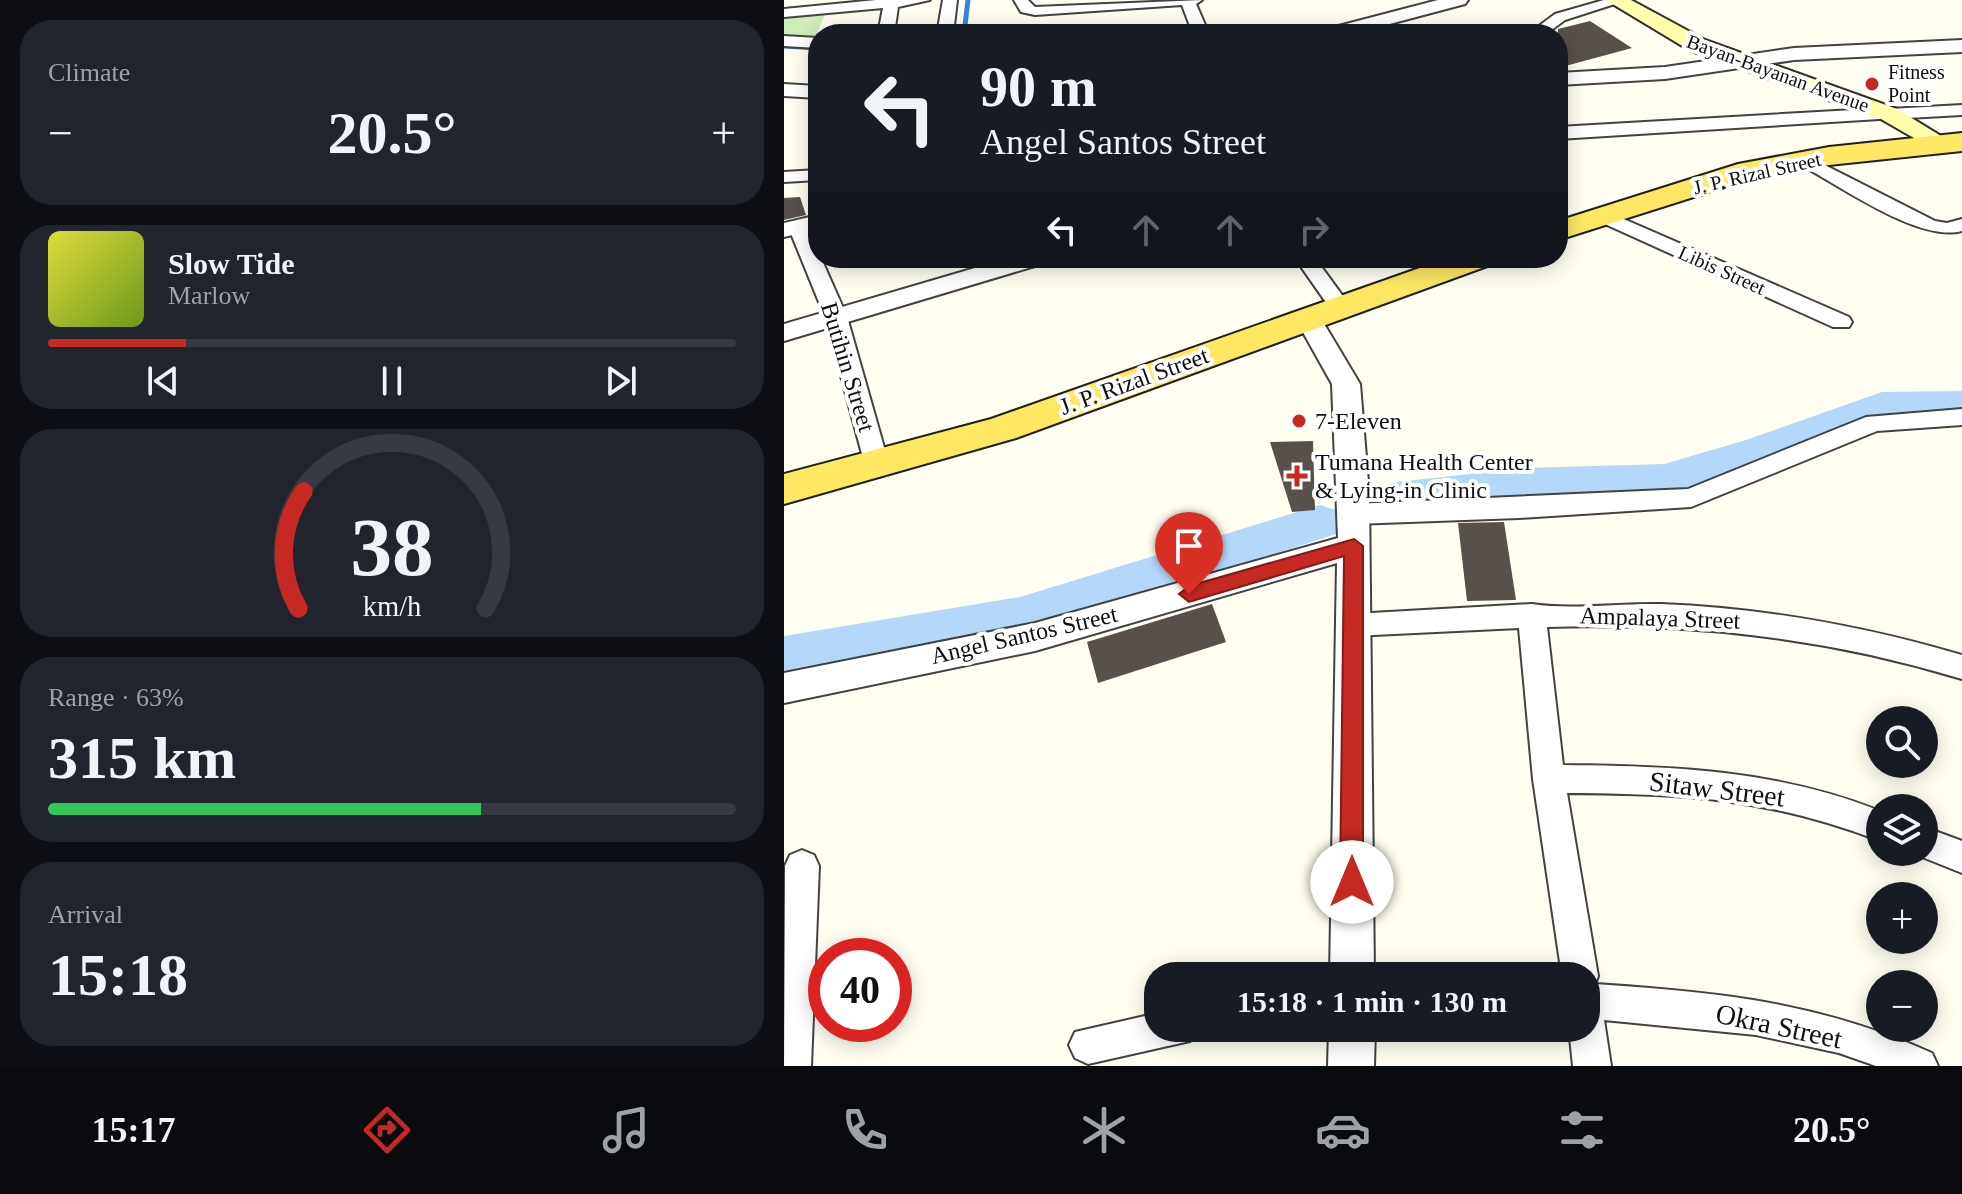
<!DOCTYPE html>
<meta charset="utf-8">
<style>
body{margin:0;font-family:"Times New Roman",serif;background:#20242c;color:#f1f3f6;height:100vh;display:flex;flex-direction:column;font-size:30px;white-space:nowrap}
*{box-sizing:border-box;margin:0}
p{font-size:26px;color:#9ea1a6}
.icon{flex:none;width:44px;height:44px;fill:none;stroke:currentColor;stroke-width:2;stroke-linecap:round;stroke-linejoin:round}
.map{position:relative;flex:1;overflow:hidden}
.panel{display:flex;flex-direction:column;gap:20px;padding:20px;background:#0d0f14;width:784px}
.panel>*{flex:none}
.guide{position:absolute;left:24px;top:24px;width:760px;height:244px;border-radius:32px;box-shadow:0 4px 20px #0003;background:#171b24;color:#f1f3f6;overflow:hidden}
.fabs{position:absolute;left:1082px;top:706px;display:grid;gap:16px}
.fabs a{display:grid;place-items:center;width:72px;height:72px;border-radius:50%;background:#171b24;box-shadow:0 4px 20px #0003;font-size:40px}
.speed{position:absolute;left:24px;top:938px;display:flex;gap:16px;font-size:40px;font-weight:700;text-align:center}
.speed>*{display:grid;place-content:center;width:104px;height:104px;border-radius:50%;background:#171b24;box-shadow:0 4px 20px #0003;line-height:1}
.speed .limit{border:12px solid #d22;background:#fff;color:#111}
.pin{position:absolute;display:grid;place-items:center;width:68px;height:68px;color:#fff;margin:-82px -34px;border-radius:50% 50% 50% 0;rotate:-45deg;box-shadow:0 0 8px #0007}
.pin .icon{rotate:45deg}
.me{position:absolute;width:88px;margin:-44px;rotate:0deg;stroke-linejoin:round;filter:drop-shadow(0 0 6px #0008)}
.turn{display:flex;align-items:center;gap:28px;height:168px;padding:0 40px;font-size:36px}
.turn .icon{width:104px;height:104px;stroke-width:2.5}
.turn b{display:block;font-size:56px;line-height:68px}
.lanes{display:flex;align-items:center;height:76px;padding:0 40px;background:#0003;justify-content:center;gap:40px;direction:ltr}
.lanes .off{opacity:.35}
.big{font-size:60px;font-weight:600;line-height:1.1}
.panel .card{flex:1;display:flex;flex-direction:column;justify-content:center;gap:12px;min-width:0;padding:0 28px;border-radius:32px;background:#20242c}
.panel .dial{align-items:center;gap:0}
.dial svg{height:208px;overflow:visible;fill:none;stroke:#363941;stroke-width:7;stroke-linecap:round;text-anchor:middle}
.dial text{fill:#f1f3f6;stroke:none}
.song{display:flex;align-items:center;gap:24px}
.cover{width:96px;height:96px;border-radius:12px;background:linear-gradient(135deg,hsl(60 70% 55%),hsl(80 70% 35%))}
.played{height:8px;border-radius:4px;background:linear-gradient(90deg,#c52921 20%,#363941 20%)}
.keys{display:flex;justify-content:space-around;direction:ltr}
.heat{display:flex;justify-content:space-between;align-items:center;font-size:44px;direction:ltr}
.charge{height:12px;border-radius:6px;background:linear-gradient(90deg,#34c759 63%,#363941 0)}
.trip{position:absolute;left:360px;top:962px;width:456px;height:80px;border-radius:32px;background:#171b24;box-shadow:0 4px 20px #0003;font-weight:600;line-height:80px;text-align:center}
.tab-bar{display:flex;height:128px;justify-content:space-around;align-items:center;background:#090b0e;color:#9ea1a6}
.tab-bar .icon{width:56px;height:56px}
.tab-bar .current{color:#c52921}
.tab-bar b{font-size:36px;color:#f1f3f6}
main{display:flex;flex:1;min-height:0}
.map>svg:first-child{display:block}
.green{fill:#ceebb8}
.lines{fill:none;stroke-linecap:round;stroke-linejoin:round}
.stream{stroke:#3786d3;stroke-width:5}
.river{fill:#b3d8f9;fill-rule:evenodd}
.building{fill:#58514b}
.minor-casing{stroke:#424242;stroke-width:4}
.tertiary-casing{stroke:#424242;stroke-width:4}
.secondary-casing{stroke:#313131;stroke-width:4}
.primary-casing{stroke:#202020;stroke-width:4}
.minor{fill:#fff;fill-rule:evenodd}
.tertiary{fill:#fff;fill-rule:evenodd}
.secondary{fill:#fffeac;fill-rule:evenodd}
.primary{fill:#fde763;fill-rule:evenodd}
.route{fill:#c52921;stroke:#801b15;stroke-width:2}
.poi-dot{fill:#c52921;stroke:#fff;stroke-width:3}
.labels{text-anchor:middle;dominant-baseline:central;stroke-width:8;stroke-linejoin:round;paint-order:stroke}
.far-poi-label{font-size:20px;fill:#0f0f0f;stroke:#fff;text-anchor:start}
.far-street-label{font-size:20px;fill:#0f0f0f;stroke:#fff}
.street-label{font-size:24px;fill:#0f0f0f;stroke:#fff}
.poi-label{font-size:24px;fill:#0f0f0f;stroke:#fff;text-anchor:start}
.near-street-label{font-size:28px;fill:#0f0f0f;stroke:#fff}
</style>
<main>
<section class="panel">
<div class="card"><p>Climate</p>
<div class="heat"><a>−</a><b class="big">20.5°</b><a>+</a></div>
</div>
<div class="card">
<div class="song"><i class="cover"></i><div><b>Slow Tide</b><p>Marlow</p></div></div>
<div class="played"></div>
<div class="keys"><svg class="icon" aria-label="previous" viewBox="0 0 24 24"><path d="M18 5L8 12l10 7zM5 5v14"/></svg><svg class="icon" aria-label="pause" viewBox="0 0 24 24"><path d="M8 5v14M16 5v14"/></svg><svg class="icon" aria-label="next" viewBox="0 0 24 24"><path d="M6 5l10 7-10 7zM19 5v14"/></svg></div>
</div>
<div class="card dial"><svg viewBox="0 0 100 80">
<path d="M14 69A42 42 0 1 1 86 69"/>
<path d="M14 69A42 42 0 0 1 16 24" stroke="#c52921"/>
<text x="50" y="56" font-size="32" font-weight="700">38</text>
<text x="50" y="72" font-size="11">km/h</text>
</svg></div>
<div class="card"><p>Range · 63%</p><b class="big">315 km</b><div class="charge"></div></div>
<div class="card"><p>Arrival</p><b class="big">15:18</b></div>
</section>
<div class="map">
<svg width="1178" height="1066" viewBox="0 0 1178 1066">
<rect width="100%" height="100%" fill="#fffef1"/>
<path class="green" d="M43 10 30 40 0 38V14Z"/>
<g class="lines">
<path class="stream" d="M180 34 184 0
M0 46 34 48"/>
<path class="river" d="M1178 391V419L1102 420 992 462 880 496 741 500 613 514 597 510 591 498 597 486 613 482 741 468 880 464 962 440 1098 392Z
M536 505 552 510 559 522 552 534 236 637 0 678V636L236 597Z"/>
</g>
<path class="building" d="M806 21 848 48 774 68V29Z
M16 197 22 215 0 220V198Z
M529 441 531 510 508 512 486 442Z
M720 522 732 600 683 601 674 523Z
M428 604 442 642 314 683 303 642Z"/>
<g class="lines">
<defs>
<path id="minor" d="M92 0H146L114 7 110 34H94L99 8 0 17V9Z
M159 0H173L169 34H153Z
M230 0H244L251 7 418 0 412 4 425 34H409L398 5 251 15 237 12Z
M820 0 840 1 781 20 762 34H744L771 14Z
M0 36 34 38V48L0 46Z
M1178 105V115L1105 119 1097 114 1105 109Z
M1021 155 1151 221 1163 223 1178 219V231C1135 243 1055 185 1015 164V156Z
M34 170V180L0 182V172Z
M819 210 1065 317 1068 322 1065 327H1049L812 220 809 216 812 212Z
M14 220 24 226 34 258H37L63 317 105 465 102 471H84L81 465 41 317 4 226Z
M511 258H531L566 306 562 311H548Z
M1178 409V425L1093 431 907 507 735 518 570 524 561 521 557 514 561 507 570 504 904 489 1082 417Z
M748 604C787 610 836 603 877 604 980 608 1079 626 1178 655V679C1039 637 908 623 763 627L779 765C889 766 993 770 1096 811V841C985 798 901 794 783 793L814 976 811 984C934 992 1034 1002 1148 1053L1154 1066H1092L1055 1053 972 1035 820 1020 827 1066H789L785 1028H802V976H778L749 779 735 628 569 636 559 633 555 625 559 617 569 614Z
M1140 827 1178 841V873L1128 853 1140 852Z
M18 850 30 855 35 866 27 1066H0L1 866 6 855Z
M374 1013V1028H411L406 1041 304 1064 291 1058 285 1045 291 1032Z"/>
<path id="tertiary" d="M654 0H684L681 4 568 34H537L539 30Z
M1178 40V52L1010 60 881 79 774 85V73L881 67 1010 48Z
M0 84 34 86V98L0 96Z
M1105 108 1115 114 1112 118 774 139V127Z
M34 215V229L0 237V223Z
M225 258H264L261 263 0 341V324Z
M524 310 533 312 576 384 585 494 590 976H546L553 563 251 651 0 703V673L251 623 554 538 548 384 511 318 515 312Z
M545 1028H591L590 1066H544Z"/>
<path id="secondary" d="M822 0H847L921 40 1113 109 1170 144 1158 151 1149 149 1097 119 905 50Z"/>
<path id="primary" d="M1178 133V151L1045 165 960 181 774 240V221L954 164 1045 147Z
M664 258H711L706 265 232 438 0 504V474L207 419Z"/>
</defs>
<use href="#minor" class="minor-casing"/>
<use href="#tertiary" class="tertiary-casing"/>
<use href="#secondary" class="secondary-casing"/>
<use href="#primary" class="primary-casing"/>
<use href="#minor" class="minor"/>
<use href="#tertiary" class="tertiary"/>
<use href="#secondary" class="secondary"/>
<use href="#primary" class="primary"/>
</g>
<path class="route" d="M570 539 579 546V882L576 890 568 893 559 890 556 882 560 556 405 602 395 594 405 586Z"/>
<g class="poi-dot">
<circle cx="1088" cy="84" r="8"/>
<circle cx="515" cy="421" r="8"/>
<path d="M509 464h8v8h8v8h-8v8h-8v-8h-8v-8h8z"/>
</g>
<g class="labels">
<g class="far-poi-label">
<text x="1104" y="72">Fitness<tspan x="1104" dy="23">Point</tspan></text>
</g>
<g class="far-street-label">
<text transform="translate(994 73) rotate(20)">Bayan-Bayanan Avenue</text>
<text transform="translate(973 173) rotate(-13)">J. P. Rizal Street</text>
<text transform="translate(938 270) rotate(24)">Libis Street</text>
</g>
<g class="street-label">
<text transform="translate(64 367) rotate(73)">Butihin Street</text>
<text transform="translate(350 381) rotate(-20)">J. P. Rizal Street</text>
<text transform="translate(876 618) rotate(2)">Ampalaya Street</text>
<text transform="translate(240 635) rotate(-13)">Angel Santos Street</text>
</g>
<g class="poi-label">
<text x="531" y="421">7-Eleven</text>
<text x="531" y="462">Tumana Health Center<tspan x="531" dy="28">&amp; Lying-in Clinic</tspan></text>
</g>
<g class="near-street-label">
<text transform="translate(933 789) rotate(7)">Sitaw Street</text>
<text transform="translate(995 1026) rotate(12)">Okra Street</text>
</g>
</g>
</svg>
<div class="fabs">
<a><svg class="icon" aria-label="search" viewBox="0 0 24 24"><circle cx="10" cy="10" r="6"/><path d="M15 15l6 6"/></svg></a>
<a><svg class="icon" aria-label="layers" viewBox="0 0 24 24"><path d="M12 4l9 5-9 5-9-5zM3 14l9 5 9-5"/></svg></a>
<a>+</a>
<a>−</a>
</div>
<div class="speed"><div class="limit">40</div></div>
<div class="pin" style="left:405px;top:594px;background:#d93025"><svg class="icon" aria-label="arrive" viewBox="0 0 24 24"><path d="M6 21V4h12l-3 4 3 4H6"/></svg></div>
<svg class="me" style="left:568px;top:882px" viewBox="-20 -20 40 40"><circle r="19" fill="#fff"/><path d="M0-13L10 11 0 6-10 11z" fill="#c52921"/></svg>
<div class="trip">15:18 · 1 min · 130 m</div>
<div class="guide">
<div class="turn"><svg class="icon" aria-label="left" viewBox="0 0 24 24"><path d="M17 20v-9H6M10 6l-5 5 5 5"/></svg><div><b>90 m</b>Angel Santos Street</div></div>
<div class="lanes"><svg class="icon" aria-label="left" viewBox="0 0 24 24"><path d="M17 20v-9H6M10 6l-5 5 5 5"/></svg><svg class="icon off" aria-label="ahead" viewBox="0 0 24 24"><path d="M12 20V5M6 11l6-6 6 6"/></svg><svg class="icon off" aria-label="ahead" viewBox="0 0 24 24"><path d="M12 20V5M6 11l6-6 6 6"/></svg><svg class="icon off" aria-label="right" viewBox="0 0 24 24"><path d="M7 20v-9h11M14 6l5 5-5 5"/></svg></div>
</div>
</div>
</main>
<nav class="tab-bar">
<b>15:17</b>
<svg class="icon current" aria-label="directions" viewBox="0 0 24 24"><path d="M12 3l9 9-9 9-9-9zM9 14v-3h6M13 9l2 2-2 2"/></svg>
<svg class="icon" aria-label="music" viewBox="0 0 24 24"><path d="M9 18V5l10-2v13"/><circle cx="6" cy="18" r="3"/><circle cx="16" cy="16" r="3"/></svg>
<svg class="icon" aria-label="phone" viewBox="0 0 24 24"><path d="M5 4h4l2 5-3 2q2 4 5 5l2-3 5 2v4C11 20 4 13 5 4z"/></svg>
<svg class="icon" aria-label="climate" viewBox="0 0 24 24"><path d="M12 3v18M4 7l16 10M4 17L20 7"/></svg>
<svg class="icon" aria-label="car" viewBox="0 0 24 24"><path d="M5 17H2v-5l4-1 3-4h7l3 4 3 1v5h-3M9 17h6M6 11h13"/><circle cx="7" cy="17" r="2"/><circle cx="17" cy="17" r="2"/></svg>
<svg class="icon" aria-label="filters" viewBox="0 0 24 24"><path d="M4 7h16M4 17h16"/><circle cx="9" cy="7" r="2"/><circle cx="15" cy="17" r="2"/></svg>
<b>20.5°</b>
</nav>
